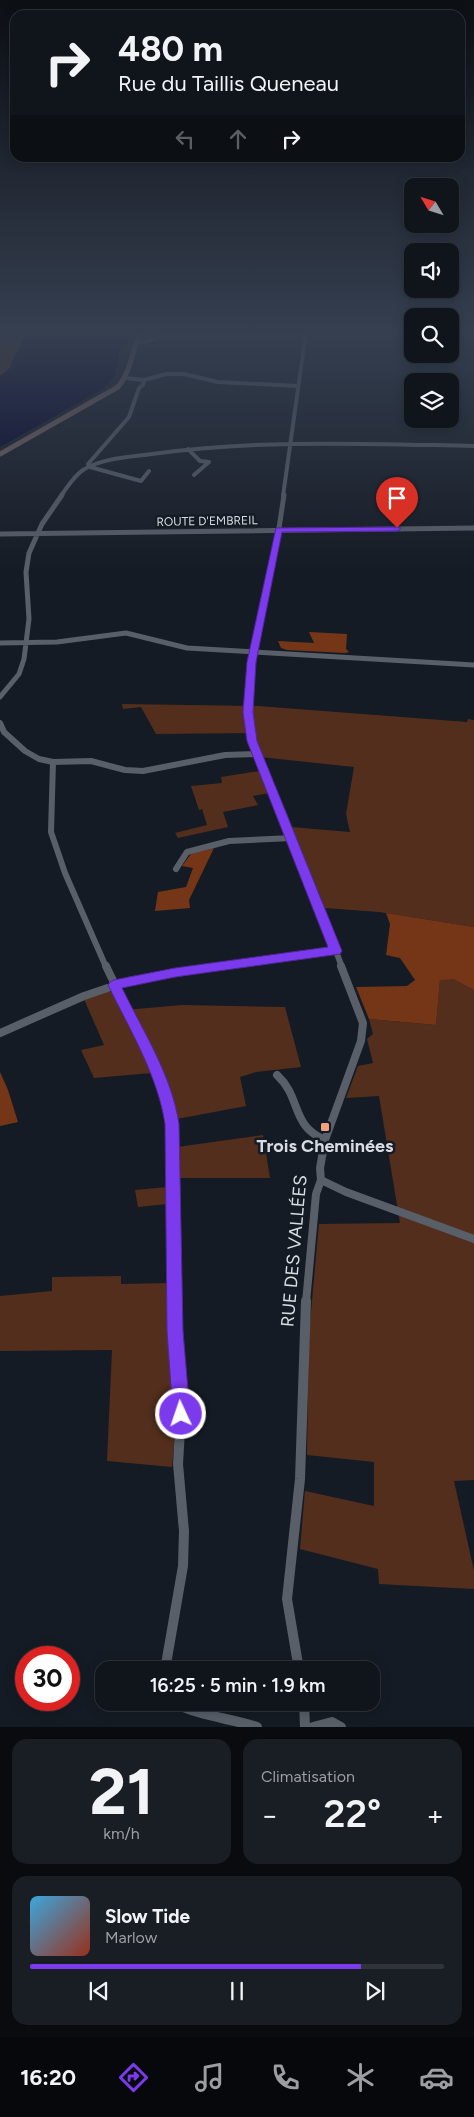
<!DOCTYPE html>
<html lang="fr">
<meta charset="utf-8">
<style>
body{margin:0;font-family:Figtree,sans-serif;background:#191d24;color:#f1f3f6;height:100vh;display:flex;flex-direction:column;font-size:19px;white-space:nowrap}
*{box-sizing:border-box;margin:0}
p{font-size:16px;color:#9c9ea3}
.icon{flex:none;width:28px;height:28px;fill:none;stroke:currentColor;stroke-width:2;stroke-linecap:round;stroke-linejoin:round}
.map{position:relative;height:1727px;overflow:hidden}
.drawer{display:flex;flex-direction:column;gap:12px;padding:12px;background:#090b0f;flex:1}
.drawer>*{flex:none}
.top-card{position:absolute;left:10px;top:10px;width:455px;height:152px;border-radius:15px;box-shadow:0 2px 12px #0003,0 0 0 1px #30333a;background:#10141b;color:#f1f3f6;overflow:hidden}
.needle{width:32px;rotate:308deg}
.controls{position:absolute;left:404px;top:178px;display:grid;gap:10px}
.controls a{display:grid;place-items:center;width:55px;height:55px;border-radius:10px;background:#10141b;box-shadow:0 2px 12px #0003,0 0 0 1px #30333a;font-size:25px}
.speed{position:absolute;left:15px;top:1646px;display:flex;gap:10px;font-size:25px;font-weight:700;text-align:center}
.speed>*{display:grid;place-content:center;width:65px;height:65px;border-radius:50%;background:#10141b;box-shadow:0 2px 12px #0003,0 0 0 1px #30333a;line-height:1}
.speed .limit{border:8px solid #d22;background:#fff;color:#111}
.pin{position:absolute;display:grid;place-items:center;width:42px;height:42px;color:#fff;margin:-51px -21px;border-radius:50% 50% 50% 0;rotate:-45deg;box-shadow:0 0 5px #0007}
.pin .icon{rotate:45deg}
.me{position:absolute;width:55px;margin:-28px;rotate:357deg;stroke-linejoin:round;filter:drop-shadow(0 0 4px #0008)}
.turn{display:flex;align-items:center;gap:18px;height:105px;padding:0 25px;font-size:22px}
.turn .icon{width:65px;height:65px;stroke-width:2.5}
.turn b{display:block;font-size:35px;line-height:42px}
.lanes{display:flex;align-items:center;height:48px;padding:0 25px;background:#0003;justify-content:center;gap:25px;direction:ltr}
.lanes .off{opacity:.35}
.big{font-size:38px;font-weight:600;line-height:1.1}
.drawer .card{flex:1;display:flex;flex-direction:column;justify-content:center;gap:8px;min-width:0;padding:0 18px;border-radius:15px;background:#191d24}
.drawer .dial{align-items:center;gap:0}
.dial b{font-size:65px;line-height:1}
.song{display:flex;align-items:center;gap:15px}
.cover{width:60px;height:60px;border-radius:8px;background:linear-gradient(135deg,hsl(200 70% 55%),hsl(10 70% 35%))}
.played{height:5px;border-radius:2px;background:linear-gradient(90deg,#7c3aed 80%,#30333a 80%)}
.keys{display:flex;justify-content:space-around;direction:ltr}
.heat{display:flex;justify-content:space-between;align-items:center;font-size:28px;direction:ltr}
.drawer .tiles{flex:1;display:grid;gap:12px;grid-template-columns:1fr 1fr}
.card:last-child{grid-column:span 2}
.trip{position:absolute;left:95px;top:1661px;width:285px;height:50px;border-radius:15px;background:#10141b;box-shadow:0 2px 12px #0003,0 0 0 1px #30333a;font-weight:600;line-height:50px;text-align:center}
.tabs{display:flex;height:80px;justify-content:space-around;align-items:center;background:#06080b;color:#9c9ea3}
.tabs .icon{width:35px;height:35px}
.tabs .current{color:#7c3aed}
.tabs b{font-size:22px;color:#f1f3f6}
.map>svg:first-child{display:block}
.green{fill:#532e1c}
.forest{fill:#743616}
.water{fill:#00002b}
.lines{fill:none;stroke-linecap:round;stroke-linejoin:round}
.street-far4{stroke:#585f69;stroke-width:4}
.street-far3{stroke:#585f69;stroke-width:5}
.street-far2{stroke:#585f69;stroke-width:6}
.street-far1{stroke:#585f69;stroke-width:8}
.street{stroke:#585f69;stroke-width:10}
.secondary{stroke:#796560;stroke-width:5}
.route{fill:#7c3aed;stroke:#51269a}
.poi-dot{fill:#f1a17d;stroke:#151b24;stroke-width:2}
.labels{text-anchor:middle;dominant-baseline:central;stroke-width:5;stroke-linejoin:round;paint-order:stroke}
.far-street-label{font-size:12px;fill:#d8dce2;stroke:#151b24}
.near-poi-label{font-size:18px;font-weight:bold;fill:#d8dce2;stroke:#151b24}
.near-street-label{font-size:18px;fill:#d8dce2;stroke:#151b24}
</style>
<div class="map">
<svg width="474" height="1727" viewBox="0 0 474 1727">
<rect width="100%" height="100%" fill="#151b24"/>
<path class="green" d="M0 332H27L9 369 0 376Z
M122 704 258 706 467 722 468 719 474 720V927L379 912 325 908 291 827 350 832 346 814 354 767 260 757 255 733 156 734 141 707 123 709Z
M260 771 270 793 253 796 258 805 223 812 228 827 178 838 175 833 207 825 202 809 199 810 191 786 222 783 221 777Z
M440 979H453L474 990V1480L454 1481 474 1571V1589L379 1584 378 1569 300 1549 305 1491 374 1506V1462L307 1455 309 1334 319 1224 400 1223 379 1096 346 1098 358 1066 373 1063 367 1039 373 1034 369 1019 436 1025Z
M106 990 115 993 125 1010 182 1005 285 1007 301 1067 256 1072 240 1077 246 1106 177 1119V1147L263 1135 270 1178H178L177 1203 138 1207 135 1190 168 1187 164 1103 152 1073 94 1078 81 1050 104 1045 84 999Z
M121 1276V1284L170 1283 177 1414 172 1467 107 1461 112 1350 0 1351V1296L52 1291V1277Z"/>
<path class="forest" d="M309 632 347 634 346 649 349 652 345 653 287 650 281 648 278 641 314 643Z
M214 848 189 900 190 908 155 911 158 892 186 887 193 868 182 866 191 854Z
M386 913 474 927V990L453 979 440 980 436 1025 369 1019 356 987 407 986 415 980 400 958 386 955 390 924Z
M0 1072 8 1090 18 1122 0 1126Z"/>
<path class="water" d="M27 332H134L119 353 115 375 103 389 0 447V376L9 369Z"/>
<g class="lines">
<path class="street-far4" d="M135 342H143L173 334 306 335
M125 378 144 380 166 374H184L218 382 298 386
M144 380 143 385 139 388 129 417 88 464 90 467 141 481 149 471
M188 449 200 461 209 462 194 475
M61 496C67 487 74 476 83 470 102 458 130 457 152 454 259 439 367 444 474 446
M283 496 306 332"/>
<path class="street-far3" d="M0 534 474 528
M0 643 57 642 126 633 187 648 474 665
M0 697 19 674 24 659 29 619 26 572 29 553 42 524 62 495
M249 704 251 662 279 528 284 495"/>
<path class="street-far2" d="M249 702C246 742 267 774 282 810 303 862 322 915 342 967
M0 723 4 732 25 751 39 759 53 762 91 761 125 770 143 771 225 755 256 754
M53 762 51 832 65 873 106 967
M176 869 187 852 229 841 292 838
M210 967 335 951"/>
<path class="street-far1" d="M106 966C130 1017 161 1068 172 1124L175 1302
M0 1033 84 996 128 981 218 966
M277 1075C302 1098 290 1125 325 1140
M321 1180 346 1192 474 1239
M306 1302 316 1194 321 1180 320 1168 325 1140 361 1041 363 1023 341 966"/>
<path class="street" d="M165 1670 183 1566 184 1531 178 1464 181 1413 175 1301
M299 1670 287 1599 300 1479 306 1301
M173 1702C199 1716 229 1718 257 1727
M304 1702 305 1727
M313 1727 332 1722 341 1727"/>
<path class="secondary" d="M0 454 118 387C132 371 131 349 142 332"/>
</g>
<linearGradient id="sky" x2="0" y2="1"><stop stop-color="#0c0f14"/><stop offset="0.58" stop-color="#353f50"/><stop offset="1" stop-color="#353f50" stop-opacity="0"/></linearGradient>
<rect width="474" height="573" fill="url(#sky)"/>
<path class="route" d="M400 527V530L397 531 282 532 256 662 253 712 257 741 342 951 340 954 175 977 122 988C143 1031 172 1076 179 1124L183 1331 190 1414 187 1419 181 1422 175 1419 173 1414 167 1331 165 1124C158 1076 129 1028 108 985L110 982 114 980 175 968 328 947 247 741 243 712 247 662 276 528Z"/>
<rect class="poi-dot" x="320" y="1122" width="10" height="10" rx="2.5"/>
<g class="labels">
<g class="far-street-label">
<text transform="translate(207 521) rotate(-1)">ROUTE D'EMBREIL</text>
</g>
<g class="near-poi-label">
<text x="325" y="1146">Trois Cheminées</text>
</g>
<g class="near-street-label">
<text transform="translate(294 1251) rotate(-85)">RUE DES VALLÉES</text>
</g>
</g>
</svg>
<div class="controls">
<a><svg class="needle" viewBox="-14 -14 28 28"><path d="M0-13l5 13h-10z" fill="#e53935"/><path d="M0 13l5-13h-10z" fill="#9c9ea3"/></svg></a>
<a><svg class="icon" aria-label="sound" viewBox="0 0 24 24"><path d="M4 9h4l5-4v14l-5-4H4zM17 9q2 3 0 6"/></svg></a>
<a><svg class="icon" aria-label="search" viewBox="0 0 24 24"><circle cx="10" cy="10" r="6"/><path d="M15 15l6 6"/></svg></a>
<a><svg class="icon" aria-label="layers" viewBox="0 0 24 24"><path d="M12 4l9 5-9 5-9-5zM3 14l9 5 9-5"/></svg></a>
</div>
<div class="speed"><div class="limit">30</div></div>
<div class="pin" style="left:397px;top:528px;background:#d93025"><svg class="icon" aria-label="arrive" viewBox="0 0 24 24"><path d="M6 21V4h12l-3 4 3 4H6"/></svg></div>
<svg class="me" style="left:181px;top:1414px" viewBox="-20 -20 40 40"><circle r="17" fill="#7c3aed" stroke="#fff" stroke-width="3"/><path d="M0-11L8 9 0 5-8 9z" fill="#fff"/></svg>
<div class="trip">16:25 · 5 min · 1.9 km</div>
<div class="top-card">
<div class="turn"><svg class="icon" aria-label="right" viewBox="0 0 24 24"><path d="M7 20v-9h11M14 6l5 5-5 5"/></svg><div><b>480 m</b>Rue du Taillis Queneau</div></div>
<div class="lanes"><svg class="icon off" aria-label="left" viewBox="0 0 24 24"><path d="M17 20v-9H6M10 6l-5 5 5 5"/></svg><svg class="icon off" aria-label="ahead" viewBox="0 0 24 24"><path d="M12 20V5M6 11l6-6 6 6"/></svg><svg class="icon" aria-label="right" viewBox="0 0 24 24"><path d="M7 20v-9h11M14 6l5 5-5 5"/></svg></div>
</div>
</div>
<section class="drawer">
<div class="tiles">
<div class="card dial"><b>21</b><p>km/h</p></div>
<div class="card"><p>Climatisation</p>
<div class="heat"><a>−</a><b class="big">22°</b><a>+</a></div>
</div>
<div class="card">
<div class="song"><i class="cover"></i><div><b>Slow Tide</b><p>Marlow</p></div></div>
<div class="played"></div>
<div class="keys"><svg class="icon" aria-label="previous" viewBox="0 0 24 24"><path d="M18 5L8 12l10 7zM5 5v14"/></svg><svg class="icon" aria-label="pause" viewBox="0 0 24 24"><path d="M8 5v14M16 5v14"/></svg><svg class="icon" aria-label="next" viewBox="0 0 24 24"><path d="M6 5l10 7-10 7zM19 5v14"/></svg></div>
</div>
</div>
</section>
<nav class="tabs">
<b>16:20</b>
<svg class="icon current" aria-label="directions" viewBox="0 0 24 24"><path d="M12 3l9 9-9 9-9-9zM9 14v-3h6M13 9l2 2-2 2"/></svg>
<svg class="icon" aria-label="music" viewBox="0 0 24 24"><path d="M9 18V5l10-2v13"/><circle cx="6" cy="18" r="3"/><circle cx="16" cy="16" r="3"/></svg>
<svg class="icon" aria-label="phone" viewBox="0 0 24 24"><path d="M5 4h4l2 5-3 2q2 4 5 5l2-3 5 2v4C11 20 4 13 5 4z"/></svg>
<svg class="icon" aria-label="climate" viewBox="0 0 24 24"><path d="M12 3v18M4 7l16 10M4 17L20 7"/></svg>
<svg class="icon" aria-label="car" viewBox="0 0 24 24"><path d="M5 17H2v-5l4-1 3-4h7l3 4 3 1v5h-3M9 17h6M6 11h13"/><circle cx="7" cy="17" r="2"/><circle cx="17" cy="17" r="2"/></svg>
</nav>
